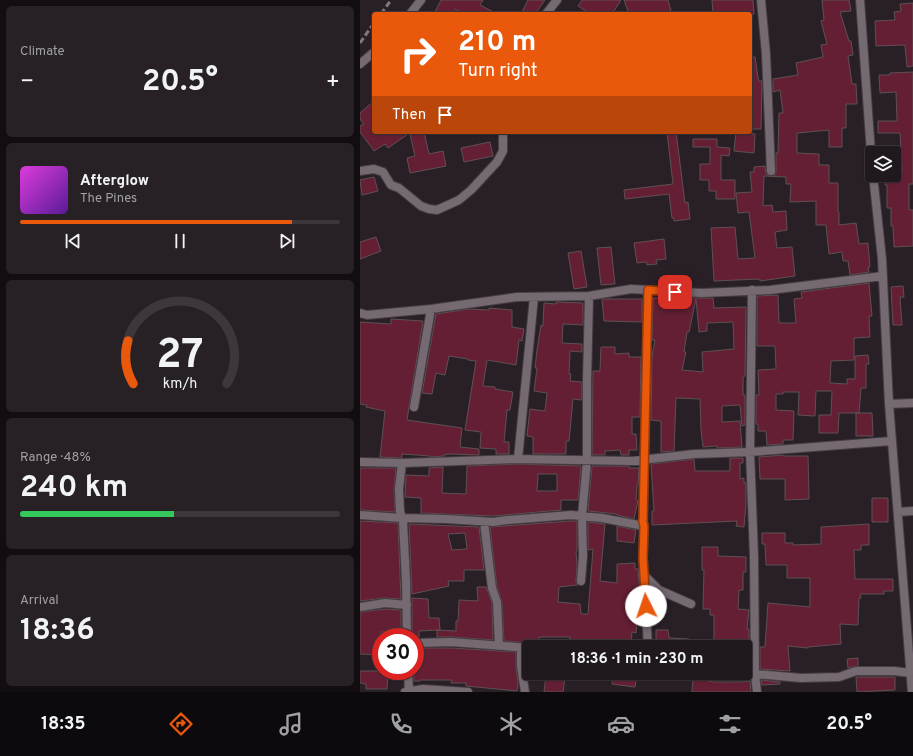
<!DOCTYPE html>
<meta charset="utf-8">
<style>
body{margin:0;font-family:Overpass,sans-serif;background:#272126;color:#f1f3f6;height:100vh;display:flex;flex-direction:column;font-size:15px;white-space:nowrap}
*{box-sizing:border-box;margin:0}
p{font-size:13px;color:#a1a0a4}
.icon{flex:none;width:22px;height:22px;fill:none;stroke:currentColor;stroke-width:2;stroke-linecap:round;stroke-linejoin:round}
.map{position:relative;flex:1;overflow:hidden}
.panel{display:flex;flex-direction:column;gap:6px;padding:6px;background:#110d10;width:360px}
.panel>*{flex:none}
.banner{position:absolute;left:12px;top:12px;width:380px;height:122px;border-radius:4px;box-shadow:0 1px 3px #0004,0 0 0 1px #3c373b;background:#ea580c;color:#fff;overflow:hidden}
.controls{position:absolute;left:505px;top:146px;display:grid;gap:8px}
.controls a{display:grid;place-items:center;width:36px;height:36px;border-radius:4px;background:#1f181d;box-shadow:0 1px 3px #0004,0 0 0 1px #3c373b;font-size:20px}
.speed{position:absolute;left:12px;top:628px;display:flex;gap:8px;font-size:20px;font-weight:700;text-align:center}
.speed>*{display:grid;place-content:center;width:52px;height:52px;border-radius:50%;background:#1f181d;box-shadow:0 1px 3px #0004,0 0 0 1px #3c373b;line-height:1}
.speed .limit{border:6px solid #d22;background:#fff;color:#111}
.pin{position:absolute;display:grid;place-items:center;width:34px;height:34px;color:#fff;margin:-17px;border-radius:8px;box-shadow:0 2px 6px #0006}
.me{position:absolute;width:44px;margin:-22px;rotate:356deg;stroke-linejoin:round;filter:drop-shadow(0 0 3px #0008)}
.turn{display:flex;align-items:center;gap:14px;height:84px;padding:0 20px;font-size:18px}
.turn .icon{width:52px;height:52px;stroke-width:2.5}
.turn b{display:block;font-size:28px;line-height:34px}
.then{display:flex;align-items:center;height:38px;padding:0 20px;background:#0003;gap:8px;font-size:15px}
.big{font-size:30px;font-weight:700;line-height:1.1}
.panel .tile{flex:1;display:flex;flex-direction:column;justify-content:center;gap:6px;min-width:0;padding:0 14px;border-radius:6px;background:#272126}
.panel .dial{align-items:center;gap:0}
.dial svg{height:104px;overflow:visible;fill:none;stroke:#3c373b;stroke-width:7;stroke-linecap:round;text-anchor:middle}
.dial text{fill:#f1f3f6;stroke:none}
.song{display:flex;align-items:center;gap:12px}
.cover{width:48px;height:48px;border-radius:6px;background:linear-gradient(135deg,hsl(300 70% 55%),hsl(270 70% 35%))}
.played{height:4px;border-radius:2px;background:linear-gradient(90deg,#ea580c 85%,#3c373b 85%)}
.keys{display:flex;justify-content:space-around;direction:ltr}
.heat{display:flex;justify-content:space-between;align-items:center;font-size:22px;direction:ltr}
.charge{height:6px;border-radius:3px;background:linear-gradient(90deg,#34c759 48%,#3c373b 0)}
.trip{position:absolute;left:162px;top:640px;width:230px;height:40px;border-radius:4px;background:#1f181d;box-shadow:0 1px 3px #0004,0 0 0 1px #3c373b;font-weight:700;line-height:40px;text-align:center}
.menu{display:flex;height:64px;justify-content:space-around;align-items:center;background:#0c0a0c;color:#a1a0a4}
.menu .icon{width:28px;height:28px}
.menu .active{color:#ea580c}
.menu b{font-size:18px;color:#f1f3f6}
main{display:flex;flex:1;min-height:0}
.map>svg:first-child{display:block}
.building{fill:#651f34;stroke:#5f5052;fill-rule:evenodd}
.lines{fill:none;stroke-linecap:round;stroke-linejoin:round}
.street-casing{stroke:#463e44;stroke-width:10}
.street{stroke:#756972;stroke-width:8}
.rail{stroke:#81797f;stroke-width:3;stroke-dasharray:6 3;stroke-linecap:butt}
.route-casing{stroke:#983908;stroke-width:10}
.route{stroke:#ea580c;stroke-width:7}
</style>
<main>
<section class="panel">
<div class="tile"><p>Climate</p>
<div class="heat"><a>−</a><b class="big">20.5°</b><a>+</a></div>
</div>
<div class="tile">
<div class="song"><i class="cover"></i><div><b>Afterglow</b><p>The Pines</p></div></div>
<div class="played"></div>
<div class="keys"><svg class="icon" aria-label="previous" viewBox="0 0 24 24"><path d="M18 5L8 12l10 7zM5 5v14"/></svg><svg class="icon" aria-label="pause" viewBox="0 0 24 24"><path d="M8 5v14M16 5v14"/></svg><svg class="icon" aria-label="next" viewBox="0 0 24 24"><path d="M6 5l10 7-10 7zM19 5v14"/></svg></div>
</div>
<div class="tile dial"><svg viewBox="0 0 100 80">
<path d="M14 69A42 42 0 1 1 86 69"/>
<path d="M14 69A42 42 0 0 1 10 36" stroke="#ea580c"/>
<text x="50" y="56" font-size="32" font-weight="700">27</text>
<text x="50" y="72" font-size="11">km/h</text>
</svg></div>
<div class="tile"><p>Range · 48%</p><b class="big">240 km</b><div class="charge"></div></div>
<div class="tile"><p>Arrival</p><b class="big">18:36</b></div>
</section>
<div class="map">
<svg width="553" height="692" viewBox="0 0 553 692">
<rect width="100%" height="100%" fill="#292027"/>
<path class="building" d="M81 0H123L120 5 137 14H104L95 9 92 14H74Z
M168 0H185L175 14H161Z
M222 0H261L252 14H230L218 6Z
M264 0H308L312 14H269Z
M352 0H393L394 14H353Z
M462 0H489L491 11 480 12 489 41H491L493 55 488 56 492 84H496L497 104H486V128H482V147H469V130L437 133V153L459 154V165H469V183H478V212H479V225L496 223 499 244 508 243 510 267H508L509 272 490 275 488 261H483L482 252 469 254 466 225H456V201L430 202 431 184H426V177L404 176 403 206 412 205 413 212 426 211 427 230 415 232 417 248 432 247 435 276 400 281V279L354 281 351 228 375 227 378 259 395 258 389 212 378 213 376 193 392 192 390 172H394V167L405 166 406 174 409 176H414L416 173V153H418L419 113H423L420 90 413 92V79L438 75 436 63 463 57 461 45 467 44 461 21 464 20Z
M553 3V66L547 67 545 45 516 46 515 21 535 20 534 12 541 11 540 4Z
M390 57H395L398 78 399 81H402L401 129H390Z
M553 72V184H549V210H553V246L534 247 533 226H531V208H527V185H525V175H534V171H542L540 133H518V121H537L536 92 520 93 519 75H530V73Z
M14 101V132H51L28 148 25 144 14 151 0 132V126L4 124 0 119V113Z
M58 132H64L69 154 83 151 86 166 50 173 47 158 55 156 50 134Z
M307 132H316L325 203 328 202 330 219 314 221V218H312L309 194 265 199 264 190 313 184Z
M376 132 395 134 394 153 374 151Z
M333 139H357V147L370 148 369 156 361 155V180H375V199H356V191H349V180H340V164H350V147H333Z
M130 142 133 156 104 162 101 148Z
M14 177 18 191 2 195 0 180Z
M16 237 21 251 0 259V242Z
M304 239 306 259 296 260 297 264 287 265V262L277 263 274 243Z
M251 247 255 284 241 285 237 248Z
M221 251 227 287 214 289 208 253Z
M509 283 512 316H509L510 337 494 338V360L471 361 470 383 487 384V379H495V356L508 355 509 364H506V388H501L499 413H512L513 436H496V413H499H479L478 433H459V415H471L472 391H456L455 416 438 415 439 392H423V394H416V410L434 411 433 440H423V444L407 445 406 431H398V424H396V395H399L398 370 416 369 415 346H397V296L418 295 419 323H436L434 299 442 298 441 292Z
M543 286 544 297H540L542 325H533L531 287Z
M294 298H353L354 308 386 307 385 376 383 377V395H385V425L382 426 380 405 362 406V422L380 421 382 447 357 448V446L343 447 341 430 340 399 316 398 314 451 301 452V421L291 420 292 357 295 340H292L293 299ZM336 299 339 332 347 331V323L373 322 374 349 342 352 343 372 322 370 326 352H324L327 332H329Z
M242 299H282V322L244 321Z
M196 302 223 303V325L203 324 202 343 222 344V352L210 351 209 374H211L210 381 222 382V400L213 399 209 441H206V454H173V437L167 436 170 409 185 411 187 393 174 391 177 368H175L177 350 181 325 183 326 184 303 196 304Z
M129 308 152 310V327L164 329 162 341 159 340 156 365 127 360 123 386 135 387V389L153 392 150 410H147L144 442H149V454H136V449L120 448 121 432 105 430 116 361 108 360V359L89 356 85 375 76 373 72 394 62 393 76 314 108 309 129 310Z
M31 319 63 321 47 420 102 428 100 447 119 449V455L89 454 84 455V456L70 457V456L42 454V458L20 457 25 411 6 407 7 405 0 404V322L31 324Z
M241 347H255V354L269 353V357H281L280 417H272V434H276L277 450H269V455H261L260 450 245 451V455H232L233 371H240Z
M423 455V456H448L449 499 425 500V479H400L399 457Z
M370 458H383V463H380V479L384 478V483H386V503L384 527 376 526 377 521 292 525V511H294L291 464 334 459 335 471H370Z
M158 464 221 466 218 500H201V510L133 516 61 513V498L45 497 46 475 69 476V468L83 467 82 493 106 494 107 466ZM178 474H197V491H177Z
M232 466H269V468H279L278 485H277L276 500 278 501 274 519 257 515V514L228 511Z
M0 468H36L34 489 35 512 0 510Z
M512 498H528V522H512Z
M0 521 38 523 41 599 24 598 0 601Z
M211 521H217V551H216L217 565 216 581 217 585 199 587 198 602 220 604 221 614H228L233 549 228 550V522L245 524 240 581 257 583V564L275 563V569H278L280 595 276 633 272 632 271 647H209L210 637H179V644L144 641 142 602 137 587 130 527Z
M49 524 119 527 124 570H104V581H88L89 586 52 594ZM105 533 107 549 92 550 88 534Z
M509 524V545H501V550H494L495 579H533V591H524V594H500L501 598H499L498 625 480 624 481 644 448 647V648L428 646 430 671 400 669V647H405L408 603 450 607V578H427V565H406L405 544H402V533H425V543H433V545L461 544V527Z
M257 526 276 530 274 543 257 541Z
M342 547H358V556L386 557V572H383V590H379L378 609 389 610 387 629H389V647L354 646V615H350V609H343L344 570H342Z
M117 587H126L132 603 133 640 91 637H77V630L96 631V621H98L99 600 118 601Z
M52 598 68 599 69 618H79L80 630 59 631V637H52Z
M25 609 41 610V631L21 632V655L0 654V612Z
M296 630H308L309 638 329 639V647H296Z
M385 647H389V670L385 671Z
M59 648H91L156 652V667L158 683 157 691 106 686V683H91L92 680H60V681H54V671H55V665H59Z
M498 658V666L488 668 487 659Z
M0 671H28L27 689H6V684L0 683Z
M253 673H277L275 687 252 684Z
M186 675 205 678 203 692H184Z
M496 677H535V690L497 692Z
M333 678 354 682H382L390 681 391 692H332Z
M401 680 420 682V684L402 685Z"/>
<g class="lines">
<defs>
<path id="street" d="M401 0 406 54 411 171
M500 0 512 167
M50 14 61 0
M186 14 197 0
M0 64 14 52
M0 171 14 169 23 172 31 185 39 188 61 206 69 209 77 210 99 200 111 190 137 162 143 151V132
M513 175 522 259 529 404 552 692
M288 290 283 522 284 526 283 558 284 575 299 590 331 604
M392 290 390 452 394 556 395 674 397 692
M0 313 7 315 71 309 157 297 229 296 271 289 342 293 410 290 523 276
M529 404 553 403
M54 407 71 309
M158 459 174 297
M0 462 42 463 158 459 272 461 334 454 390 452 532 441
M42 463 39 489 40 511 43 522 46 580 47 637
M538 512 553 511
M0 515 41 518 86 519 133 522 147 520 211 515 242 518 284 526
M124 522 132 588 137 602 139 645
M284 575 288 647
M221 581 223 556 222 516 227 461V381L229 296
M0 607 25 603 47 605
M55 643 91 642 169 648
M161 647V666L165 692
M48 671 49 691
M334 673 354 676 382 677 395 674 441 678 479 677 496 671H534L551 673
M45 692 63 689 108 692"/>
</defs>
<use href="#street" class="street-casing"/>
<use href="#street" class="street"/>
<path class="rail" d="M21 14 31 0
M0 43 14 23"/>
</g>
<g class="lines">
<defs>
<path id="route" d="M286 606 283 558 284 526 283 522 288 290 315 292"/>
</defs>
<use href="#route" class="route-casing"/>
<use href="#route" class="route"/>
</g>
</svg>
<div class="controls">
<a><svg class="icon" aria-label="layers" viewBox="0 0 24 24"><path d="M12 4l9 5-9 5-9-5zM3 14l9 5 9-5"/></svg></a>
</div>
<div class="speed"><div class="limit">30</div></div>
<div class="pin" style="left:315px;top:292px;background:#d93025"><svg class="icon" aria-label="arrive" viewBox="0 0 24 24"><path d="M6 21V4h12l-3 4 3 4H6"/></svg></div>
<svg class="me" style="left:286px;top:606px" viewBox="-20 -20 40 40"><circle r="19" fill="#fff"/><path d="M0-13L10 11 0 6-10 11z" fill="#ea580c"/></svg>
<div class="trip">18:36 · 1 min · 230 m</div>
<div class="banner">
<div class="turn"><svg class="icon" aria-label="right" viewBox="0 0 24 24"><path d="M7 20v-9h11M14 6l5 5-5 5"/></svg><div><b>210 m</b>Turn right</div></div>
<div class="then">Then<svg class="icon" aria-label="arrive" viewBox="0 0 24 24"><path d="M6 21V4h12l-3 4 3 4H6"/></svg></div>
</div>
</div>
</main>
<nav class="menu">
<b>18:35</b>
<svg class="icon active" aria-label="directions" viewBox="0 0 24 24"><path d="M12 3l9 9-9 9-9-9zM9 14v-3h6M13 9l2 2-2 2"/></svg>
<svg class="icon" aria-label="music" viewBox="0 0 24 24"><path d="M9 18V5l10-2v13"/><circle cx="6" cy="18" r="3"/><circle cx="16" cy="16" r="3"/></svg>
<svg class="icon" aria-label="phone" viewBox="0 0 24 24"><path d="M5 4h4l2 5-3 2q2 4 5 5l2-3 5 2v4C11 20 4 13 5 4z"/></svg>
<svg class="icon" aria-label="climate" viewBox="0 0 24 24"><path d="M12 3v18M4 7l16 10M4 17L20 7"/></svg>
<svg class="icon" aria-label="car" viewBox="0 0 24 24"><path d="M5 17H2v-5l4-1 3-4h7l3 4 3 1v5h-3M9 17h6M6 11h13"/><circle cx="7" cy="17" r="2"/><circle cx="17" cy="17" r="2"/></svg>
<svg class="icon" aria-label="filters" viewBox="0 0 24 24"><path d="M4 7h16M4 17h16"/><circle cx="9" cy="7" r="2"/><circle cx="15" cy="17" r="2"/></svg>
<b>20.5°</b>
</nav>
